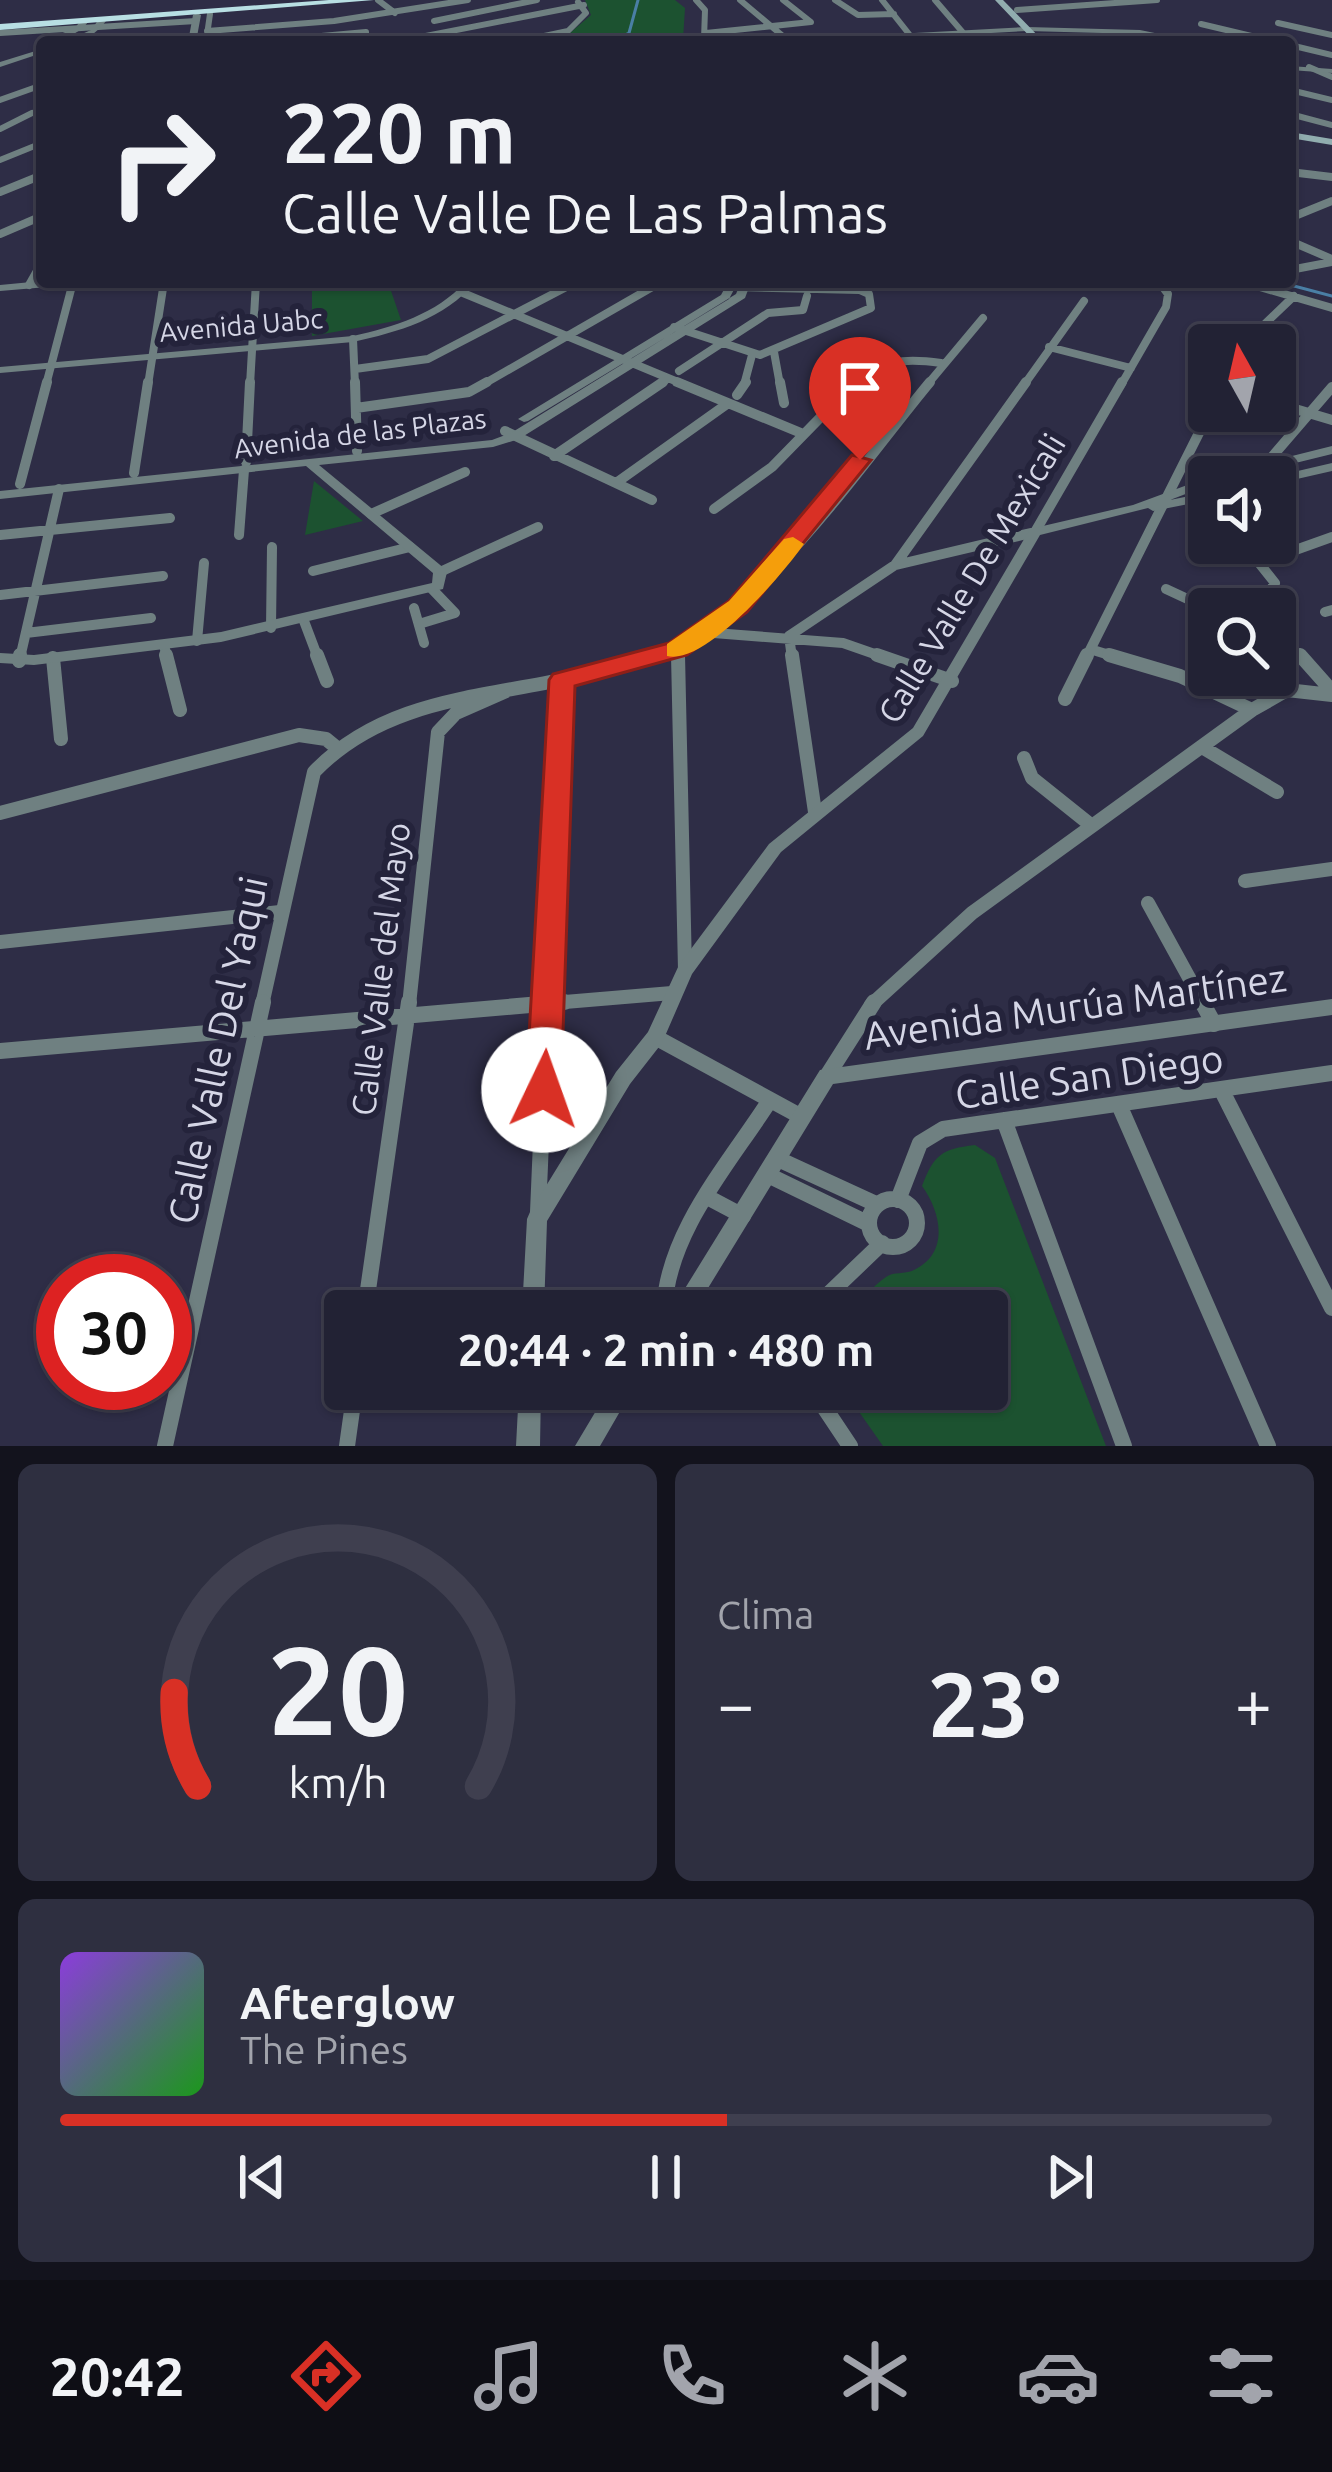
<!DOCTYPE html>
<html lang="es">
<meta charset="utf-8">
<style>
body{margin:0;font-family:Ubuntu,sans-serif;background:#2e2f40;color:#f1f3f6;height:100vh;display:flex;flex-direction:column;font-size:45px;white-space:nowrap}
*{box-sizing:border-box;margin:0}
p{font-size:39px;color:#a2a4ac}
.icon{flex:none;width:66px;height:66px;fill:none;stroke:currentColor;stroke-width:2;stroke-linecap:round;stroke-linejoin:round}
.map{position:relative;height:1446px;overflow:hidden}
.drawer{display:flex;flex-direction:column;gap:18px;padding:18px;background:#13131d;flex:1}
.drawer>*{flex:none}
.top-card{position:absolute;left:36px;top:36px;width:1260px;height:252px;border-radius:12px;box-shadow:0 3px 9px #0004,0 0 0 3px #3f3f4f;background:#222234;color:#f1f3f6;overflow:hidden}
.needle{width:78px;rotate:352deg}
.fabs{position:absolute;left:1188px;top:324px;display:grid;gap:24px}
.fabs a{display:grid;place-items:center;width:108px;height:108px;border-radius:12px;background:#222234;box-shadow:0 3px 9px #0004,0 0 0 3px #3f3f4f;font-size:60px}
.speed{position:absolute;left:36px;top:1254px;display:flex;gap:24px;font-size:60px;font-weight:700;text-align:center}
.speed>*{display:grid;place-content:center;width:156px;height:156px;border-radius:50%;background:#222234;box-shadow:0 3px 9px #0004,0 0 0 3px #3f3f4f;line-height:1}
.speed .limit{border:18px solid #d22;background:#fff;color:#111}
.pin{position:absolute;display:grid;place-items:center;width:102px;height:102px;color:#fff;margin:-123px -51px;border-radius:50% 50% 50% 0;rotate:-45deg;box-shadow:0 0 12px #0007}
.pin .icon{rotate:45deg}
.me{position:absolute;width:132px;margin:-66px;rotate:3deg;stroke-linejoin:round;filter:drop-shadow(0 0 9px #0008)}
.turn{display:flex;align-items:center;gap:42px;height:252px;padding:0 48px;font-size:54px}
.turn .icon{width:156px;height:156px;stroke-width:2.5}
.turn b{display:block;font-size:84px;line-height:102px}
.big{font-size:90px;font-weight:700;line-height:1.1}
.drawer .widget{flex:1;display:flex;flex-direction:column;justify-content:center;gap:18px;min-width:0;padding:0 42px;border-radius:18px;background:#2e2f40}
.drawer .dial{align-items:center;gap:0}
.dial svg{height:312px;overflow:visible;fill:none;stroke:#3f3f4f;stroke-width:7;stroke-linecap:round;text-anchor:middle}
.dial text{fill:#f1f3f6;stroke:none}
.song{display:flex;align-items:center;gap:36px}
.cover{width:144px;height:144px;border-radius:18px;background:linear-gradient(135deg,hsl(270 70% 55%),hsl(120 70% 35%))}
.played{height:12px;border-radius:6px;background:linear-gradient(90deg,#d93025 55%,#3f3f4f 55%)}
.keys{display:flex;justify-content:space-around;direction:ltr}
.heat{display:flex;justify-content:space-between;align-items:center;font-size:66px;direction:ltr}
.drawer .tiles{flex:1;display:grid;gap:18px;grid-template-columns:1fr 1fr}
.widget:last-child{grid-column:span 2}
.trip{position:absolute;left:324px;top:1290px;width:684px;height:120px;border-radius:12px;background:#222234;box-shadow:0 3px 9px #0004,0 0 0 3px #3f3f4f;font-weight:700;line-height:120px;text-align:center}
.tab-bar{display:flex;height:192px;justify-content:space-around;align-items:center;background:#0e0e15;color:#a2a4ac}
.tab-bar .icon{width:84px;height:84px}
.tab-bar .current{color:#d93025}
.tab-bar b{font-size:54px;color:#f1f3f6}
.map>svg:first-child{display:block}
.green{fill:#1c5230}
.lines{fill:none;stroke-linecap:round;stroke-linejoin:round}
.stream{stroke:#4a7fa5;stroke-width:3}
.minor-far4{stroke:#6f8081;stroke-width:6}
.minor-far3{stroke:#6f8081;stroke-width:8}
.minor-far2{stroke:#6f8081;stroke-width:10}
.minor-far1{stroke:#6f8081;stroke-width:14}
.minor{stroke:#6f8081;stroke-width:16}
.tertiary{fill:#6f8081;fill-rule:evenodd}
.secondary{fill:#91adaf;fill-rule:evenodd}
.trunk{fill:#b8dfe3;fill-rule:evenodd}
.route{fill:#d93025;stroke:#8d1f18;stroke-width:3}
.slow{fill:#f59e0b}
.labels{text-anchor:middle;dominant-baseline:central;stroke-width:12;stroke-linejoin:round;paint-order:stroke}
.far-street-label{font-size:27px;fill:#d5d6e6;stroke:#24233b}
.street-label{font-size:33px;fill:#d5d6e6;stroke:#24233b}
.near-street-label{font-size:39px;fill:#d5d6e6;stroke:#24233b}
</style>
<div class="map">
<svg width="1332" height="1446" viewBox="0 0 1332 1446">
<rect width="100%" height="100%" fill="#2e2d46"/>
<path class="green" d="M585 0H675L685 8 683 40 522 42 570 33 591 15Z
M312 282H388L401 320 312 336Z
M314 481 363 521 305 535Z
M975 1145 995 1158 1106 1446H883L843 1389H987V1311H850C862 1300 873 1286 886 1277 894 1271 904 1275 914 1270 950 1253 941 1212 922 1186 934 1155 941 1149 975 1145Z"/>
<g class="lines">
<path class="stream" d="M611 42 629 33 638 0
M1279 282 1332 296"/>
<path class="minor-far4" d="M378 0 395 13
M696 0 705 10 704 39
M740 0 790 42
M835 0 858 15 894 14
M882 0 909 34
M935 0 971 42
M1017 10 1157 0
M434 21 537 0
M1278 23 1332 35
M1201 24 1277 42
M207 31 334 21 468 0
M0 33 196 21
M706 33 811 22 783 0
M170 42 193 40
M206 42 210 14
M254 42 366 32
M395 42 584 5
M516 42 568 31 586 13 578 2
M1290 45 1332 55
M1309 67 1332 77
M1290 90 1332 100
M0 100 42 85
M1290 114 1332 125
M0 129 32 113
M0 160 42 143"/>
<path class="minor-far3" d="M1290 172 1332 177
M0 192 42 175
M1290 218 1332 201
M0 234 42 216
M1290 241 1332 259
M1290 270 1332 262
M1243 282 1332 308
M29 285 42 262
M463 293 685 385
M674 327 760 355 871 308 869 294 860 290 735 287
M353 339 355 385
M1243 345 1294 296
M1049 347 1131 368
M774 352 780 385
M355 369 428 359 576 282
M679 371 768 313 803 310 807 296
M46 385 73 282
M148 385 164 282
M250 385 256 282
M482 385 661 282
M659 385 667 379
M744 385 752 355
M853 385C878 359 907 358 941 363
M927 385 983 318
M1024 385 1084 301
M1121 385 1166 307 1168 294 1159 282"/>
<path class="minor-far2" d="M355 382 357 451
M677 382 801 433
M780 382 784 403
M737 395 746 382
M1275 403 1332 420
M356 408 469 392 487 382
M505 431 652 500
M554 456 663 382
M246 462 250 382
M1265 465 1332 387
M134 473 148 382
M616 483 727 404
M20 484 47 382
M714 509 772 467 855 382
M371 514 465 472
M0 535 170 518
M239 535 244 470
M896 565 1035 532 1122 382
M313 571 410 547
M440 572 538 527
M1166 589 1209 609
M0 595 163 576
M414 608 424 643
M1258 609 1275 583 1259 563 1332 537
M1325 612 1332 610
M304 621 318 658
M419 624 455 613 432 589
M271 628 272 547
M701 632 843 643 886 658
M26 633 151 618
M789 636 895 565 1026 382
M789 636 792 658
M1275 637 1304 658
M197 641 204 563
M164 645 167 658
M678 649V658
M1093 650 1119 658
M20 658 59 489
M645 658C752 629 859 467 930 382
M1086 658 1210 411"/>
<path class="minor-far1" d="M166 655 180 710
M317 655 327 681
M678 655 685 970
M792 655 815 812
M877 655 952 681
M1109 655 1180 676 1252 710
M1300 655 1332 691
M53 658 61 739
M19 661 20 655
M1065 699 1087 655
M1202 747 1277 792
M1024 758 1032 778 1092 826
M0 813 299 735 326 739 337 748
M1245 881 1332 869
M1148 903 1204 1005
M0 942 280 912
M262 1005 314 772C382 701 476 698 565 679 596 673 626 663 656 655
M409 1005 438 732 456 713 506 691
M529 1005 672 993
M547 1005 562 680
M871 1005 972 913 1252 710 1287 690 1332 695"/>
<path class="minor" d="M1202 1002 1214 1024
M655 1037 800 1116
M0 1051 564 1002
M827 1076 874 1002
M1222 1091 1332 1308
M1120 1107 1268 1446
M1004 1120 1124 1446
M778 1159 876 1204
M768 1175 869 1224
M709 1198 743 1216
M869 1223a24 24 0 1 1 48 0a24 24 0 1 1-48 0Z
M898 1200 920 1143 943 1129 1332 1073
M538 1212 547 1002
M365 1311 409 1002
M664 1311C667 1232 729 1164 770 1100
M811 1311 882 1243
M812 1389 850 1446
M165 1446 263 1002
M347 1446 355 1389"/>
<path class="tertiary" d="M197 13 201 15 196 42H188L193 15Z
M99 19 106 21C96 34 82 44 66 41L91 30Z
M81 20 88 22C77 37 54 42 40 42L75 28Z
M1027 27 1140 30 1199 42H1183L1140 34 1027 31 830 42H728L732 40 799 36 802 39Z
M42 49V53L0 67V62Z
M1290 66 1332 69V73L1290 70Z
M42 281 76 282 71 285 0 291V285Z
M465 282H475C445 319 398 332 353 342L0 373V367L353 336C393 327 437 314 465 282Z
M728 282H738L729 299 528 421 524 422 518 419 721 295Z
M741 282H751L745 298 519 439 493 447 319 465 445 569 447 572 443 589 221 642 34 665 0 663V653L34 655 221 632 432 583 433 573 306 466 0 499V491L492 440 511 433 736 294Z
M1332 446V454L1239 477H1218L1220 474Z
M1332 463V471L1275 484V477H1272Z
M1209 477V485L1170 500 1209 492V500L1153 511 1148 508 1040 535 923 736 781 852 692 974 662 1043 630 1084 547 1221 544 1311H522L527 1219 530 1212 616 1072 648 1032 679 965 769 844 913 728 1030 529 1133 505Z
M1332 999V1015L833 1084 694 1311H671L820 1070Z
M519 1389H541L540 1446H516Z
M609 1389H633L600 1446H575Z"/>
<path class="secondary" d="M995 0H1003L1044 42H1035Z
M1290 132 1332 139V145L1290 138Z"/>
<path class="trunk" d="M329 0H374L0 30V24Z"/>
</g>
<path class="route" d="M852 455 871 460 747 612 687 655 575 686 561 1090 556 1101 544 1106 531 1101 526 1090 549 680 553 674 669 643 729 601Z"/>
<path class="slow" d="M793 537 804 544C783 574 705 666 667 656V644L729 601 784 539Z"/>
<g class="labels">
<g class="far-street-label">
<text transform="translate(241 325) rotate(-5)">Avenida Uabc</text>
<text transform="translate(360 433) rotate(-7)">Avenida de las Plazas</text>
</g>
<g class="street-label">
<text transform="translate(971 578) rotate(-59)">Calle Valle De Mexicali</text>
<text transform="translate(380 969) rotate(-83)">Calle Valle del Mayo</text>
</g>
<g class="near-street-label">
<text transform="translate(1075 1006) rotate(-8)">Avenida Murúa Martínez</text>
<text transform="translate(217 1050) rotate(-78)">Calle Valle Del Yaqui</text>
<text transform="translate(1089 1076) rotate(-8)">Calle San Diego</text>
</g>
</g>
</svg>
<div class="fabs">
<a><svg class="needle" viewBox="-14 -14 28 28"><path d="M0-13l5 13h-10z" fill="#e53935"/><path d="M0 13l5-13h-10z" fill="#a2a4ac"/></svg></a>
<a><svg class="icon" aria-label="sound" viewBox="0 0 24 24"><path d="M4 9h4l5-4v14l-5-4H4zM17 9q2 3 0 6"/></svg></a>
<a><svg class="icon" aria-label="search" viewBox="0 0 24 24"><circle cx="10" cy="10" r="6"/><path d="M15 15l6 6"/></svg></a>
</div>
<div class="speed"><div class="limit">30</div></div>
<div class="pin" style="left:860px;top:460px;background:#d93025"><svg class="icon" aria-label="arrive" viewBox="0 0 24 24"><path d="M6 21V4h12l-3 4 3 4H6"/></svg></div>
<svg class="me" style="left:544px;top:1090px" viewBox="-20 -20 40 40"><circle r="19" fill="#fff"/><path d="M0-13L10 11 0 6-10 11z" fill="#d93025"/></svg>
<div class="trip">20:44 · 2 min · 480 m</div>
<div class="top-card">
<div class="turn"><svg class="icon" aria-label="right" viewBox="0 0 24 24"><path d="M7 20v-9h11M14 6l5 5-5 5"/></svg><div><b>220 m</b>Calle Valle De Las Palmas</div></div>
</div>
</div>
<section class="drawer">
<div class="tiles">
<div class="widget dial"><svg viewBox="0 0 100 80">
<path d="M14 69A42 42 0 1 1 86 69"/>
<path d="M14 69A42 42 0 0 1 8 45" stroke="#d93025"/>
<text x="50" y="56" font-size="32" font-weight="700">20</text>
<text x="50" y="72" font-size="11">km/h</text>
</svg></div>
<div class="widget"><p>Clima</p>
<div class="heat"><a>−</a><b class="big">23°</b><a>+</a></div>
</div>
<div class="widget">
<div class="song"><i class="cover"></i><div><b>Afterglow</b><p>The Pines</p></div></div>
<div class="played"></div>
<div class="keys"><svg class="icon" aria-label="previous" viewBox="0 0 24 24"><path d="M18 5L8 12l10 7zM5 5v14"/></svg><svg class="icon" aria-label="pause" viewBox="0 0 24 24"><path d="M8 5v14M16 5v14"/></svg><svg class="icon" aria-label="next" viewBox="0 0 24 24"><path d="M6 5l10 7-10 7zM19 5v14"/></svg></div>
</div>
</div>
</section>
<nav class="tab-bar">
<b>20:42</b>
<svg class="icon current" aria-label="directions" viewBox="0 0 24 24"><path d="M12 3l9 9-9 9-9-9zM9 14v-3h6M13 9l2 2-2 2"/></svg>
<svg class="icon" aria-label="music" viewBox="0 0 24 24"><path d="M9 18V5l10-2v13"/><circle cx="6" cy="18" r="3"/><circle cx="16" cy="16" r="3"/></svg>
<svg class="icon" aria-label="phone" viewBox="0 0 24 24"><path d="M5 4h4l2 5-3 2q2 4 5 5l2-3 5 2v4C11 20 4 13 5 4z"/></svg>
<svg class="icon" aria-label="climate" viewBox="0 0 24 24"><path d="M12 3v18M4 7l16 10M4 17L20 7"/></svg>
<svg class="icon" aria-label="car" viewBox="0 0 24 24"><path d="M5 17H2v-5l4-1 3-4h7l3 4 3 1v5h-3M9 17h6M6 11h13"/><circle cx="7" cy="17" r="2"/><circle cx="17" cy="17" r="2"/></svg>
<svg class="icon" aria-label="filters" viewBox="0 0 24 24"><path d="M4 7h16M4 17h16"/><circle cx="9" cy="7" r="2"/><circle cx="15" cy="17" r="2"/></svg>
</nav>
